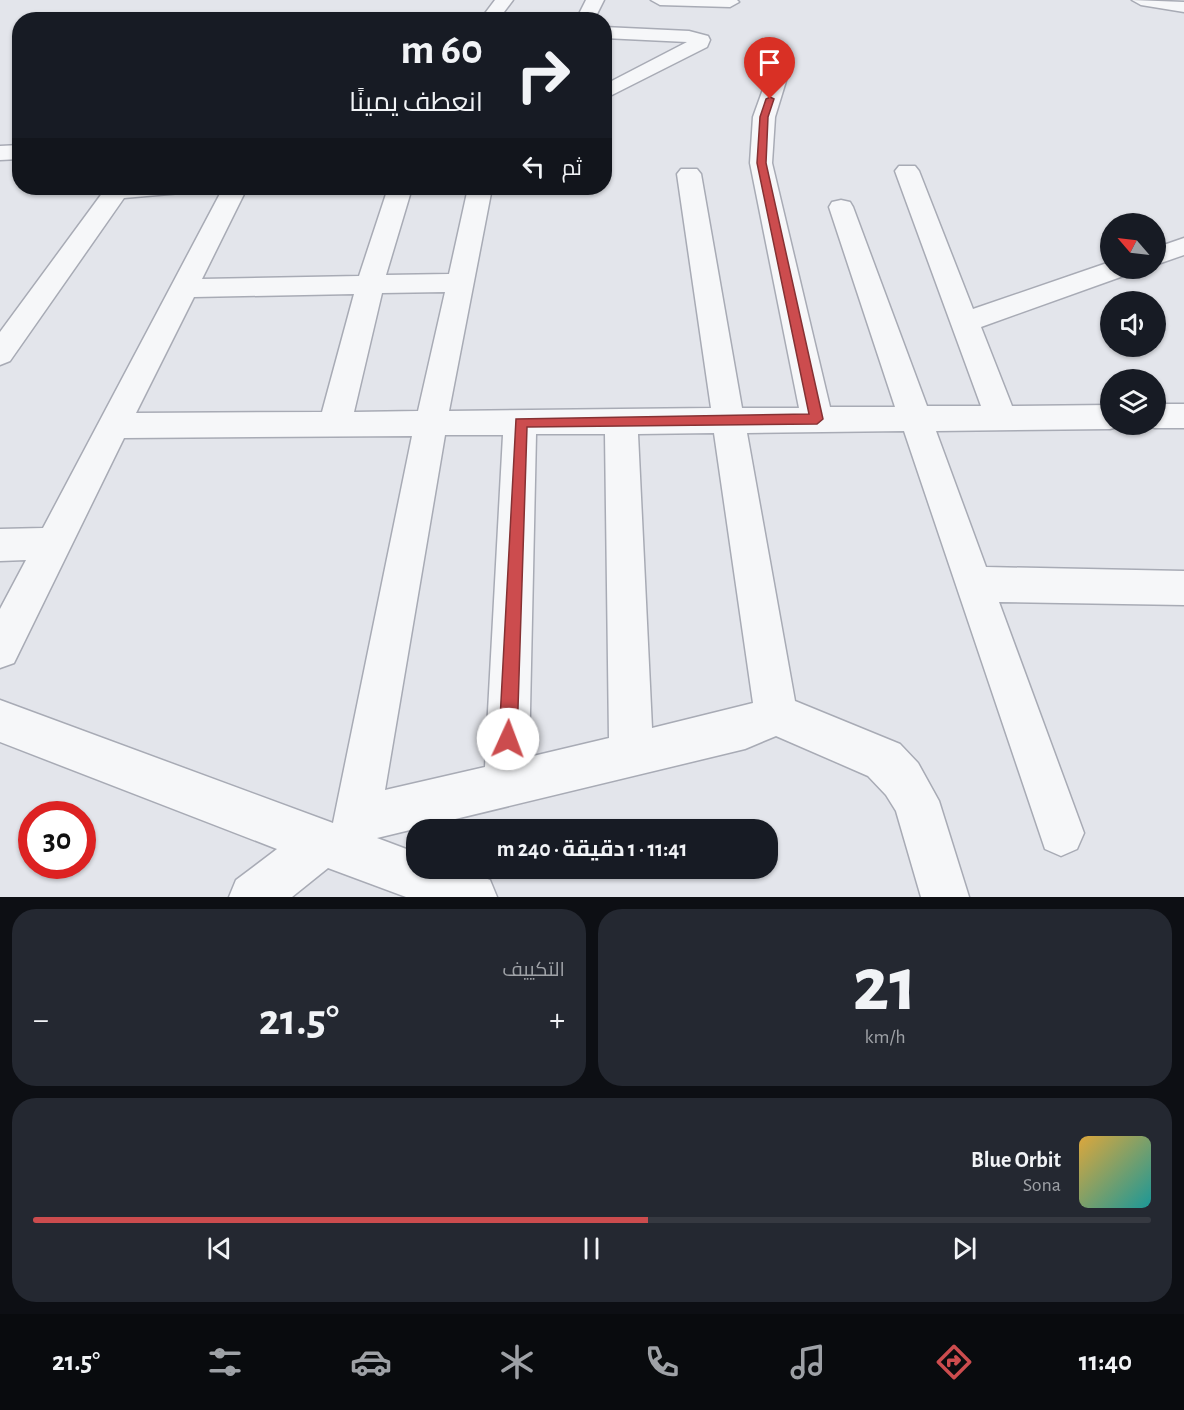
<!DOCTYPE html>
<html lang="ar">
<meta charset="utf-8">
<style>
body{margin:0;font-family:"Alegreya Sans",Cairo,sans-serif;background:#242831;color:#f1f3f6;direction:rtl;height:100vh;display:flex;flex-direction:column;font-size:22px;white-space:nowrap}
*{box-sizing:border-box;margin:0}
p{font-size:20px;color:#9ea1a6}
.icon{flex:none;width:33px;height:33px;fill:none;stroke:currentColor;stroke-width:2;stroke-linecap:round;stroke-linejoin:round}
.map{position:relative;height:897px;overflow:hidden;direction:ltr}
.side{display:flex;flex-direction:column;gap:12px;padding:12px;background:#0d0f14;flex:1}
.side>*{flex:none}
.top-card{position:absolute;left:12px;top:12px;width:600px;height:183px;border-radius:24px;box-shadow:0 2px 4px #0004;direction:rtl;background:#171b24;color:#f1f3f6;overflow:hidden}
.needle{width:39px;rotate:298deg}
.controls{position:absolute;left:1100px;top:213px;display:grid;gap:12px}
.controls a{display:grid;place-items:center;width:66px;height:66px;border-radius:50%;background:#171b24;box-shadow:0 2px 4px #0004;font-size:30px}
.speed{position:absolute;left:18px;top:801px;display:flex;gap:12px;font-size:30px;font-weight:700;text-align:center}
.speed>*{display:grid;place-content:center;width:78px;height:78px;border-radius:50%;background:#171b24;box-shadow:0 2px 4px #0004;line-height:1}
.speed .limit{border:9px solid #d22;background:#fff;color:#111}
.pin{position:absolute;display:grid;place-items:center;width:51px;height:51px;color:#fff;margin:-62px -26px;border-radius:50% 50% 50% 0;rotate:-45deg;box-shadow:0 0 6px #0007}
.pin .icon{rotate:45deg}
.me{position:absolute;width:66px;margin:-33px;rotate:2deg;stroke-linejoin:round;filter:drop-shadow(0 0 4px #0008)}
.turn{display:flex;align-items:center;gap:21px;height:126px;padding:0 30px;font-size:27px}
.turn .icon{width:78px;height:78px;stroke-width:2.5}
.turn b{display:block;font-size:42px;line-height:51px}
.then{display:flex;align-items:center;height:57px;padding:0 30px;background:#0003;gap:12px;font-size:22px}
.big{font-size:45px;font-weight:700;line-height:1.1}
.side .card{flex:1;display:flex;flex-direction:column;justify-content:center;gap:9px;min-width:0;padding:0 21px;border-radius:24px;background:#242831}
.side .dial{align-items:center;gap:0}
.dial b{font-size:78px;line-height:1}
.song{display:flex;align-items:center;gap:18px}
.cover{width:72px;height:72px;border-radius:9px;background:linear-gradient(135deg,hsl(40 70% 55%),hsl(180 70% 35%))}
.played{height:6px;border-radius:3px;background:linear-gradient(90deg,#cc4c4e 55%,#363941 55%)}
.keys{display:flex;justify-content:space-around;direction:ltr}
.heat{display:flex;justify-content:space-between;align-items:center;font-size:33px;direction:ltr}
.side .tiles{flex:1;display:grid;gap:12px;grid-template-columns:1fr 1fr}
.card:last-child{grid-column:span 2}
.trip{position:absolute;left:406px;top:819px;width:372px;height:60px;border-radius:24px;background:#171b24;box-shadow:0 2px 4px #0004;font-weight:700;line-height:60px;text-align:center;direction:rtl}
.tab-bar{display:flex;height:96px;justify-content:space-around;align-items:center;background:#090b0e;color:#9ea1a6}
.tab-bar .icon{width:42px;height:42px}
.tab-bar .active{color:#cc4c4e}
.tab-bar b{font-size:27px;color:#f1f3f6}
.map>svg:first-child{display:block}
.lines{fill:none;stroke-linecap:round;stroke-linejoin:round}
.minor-casing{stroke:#a8abb5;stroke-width:3}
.minor{fill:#f6f7f9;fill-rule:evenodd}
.route{fill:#cc4c4e;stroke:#853133;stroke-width:1.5}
</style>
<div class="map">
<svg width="1184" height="897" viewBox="0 0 1184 897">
<rect width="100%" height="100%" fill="#e3e5eb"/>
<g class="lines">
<defs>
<path id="minor" d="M495 0H513L498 20H480Z
M586 0H604L594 20H576Z
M651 0H737L739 2 730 7 660 5Z
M1132 0 1184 2V12L1141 5Z
M604 27 689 31 708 36 710 40 707 47 604 99V85L687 42 604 38Z
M776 75 783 77 786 81 775 117 772 163 830 407H895L829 207 832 202 841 200 850 202 853 207 927 406H981L895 171 899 166H915L919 171 973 309 1110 262V268H1133L1129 274 981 327 1012 406 1110 405V424L1121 426 1110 429 936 431 986 567 1184 571V605L999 602 1084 833 1077 849 1061 856 1045 849 904 431 747 433 795 701 900 744 918 763 939 801 969 897H921L896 811 886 795 868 776 776 736 745 749 377 838 417 853V868H461L490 880 497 897H406L328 868 292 897H229L236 880 277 849 0 742V700L333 823 412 436 124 438 14 663 0 668V609L26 560 0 561V529L43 528 223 188H247L202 279 359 276 388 188H412L386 275 449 274 468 188H492L449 411 711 408 677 174 681 169H697L701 174 742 408H799L750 163 753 117 766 81 769 77ZM445 292 418 411 354 412 382 293ZM354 294 322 412 136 413 194 297ZM714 433 753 703 652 728 638 434ZM536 434H605L609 738 529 757ZM445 435H503L485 767 385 790Z
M20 145V159L0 160V146Z
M106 188H185L181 193 124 198 10 361 0 365V332Z
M1184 238V255L1155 265V248Z
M1155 404H1184V428H1155L1144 425 1155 424Z"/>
</defs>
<use href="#minor" class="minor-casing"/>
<use href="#minor" class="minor"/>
</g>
<path class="route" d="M770 97 774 99 768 117 766 163 823 419 817 424 527 427 517 739 514 745 508 748 501 745 499 739 516 419 809 414 757 163 760 117 766 99Z"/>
</svg>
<div class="controls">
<a><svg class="needle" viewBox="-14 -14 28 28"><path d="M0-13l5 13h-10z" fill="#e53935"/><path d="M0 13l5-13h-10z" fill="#9ea1a6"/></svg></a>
<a><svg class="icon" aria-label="sound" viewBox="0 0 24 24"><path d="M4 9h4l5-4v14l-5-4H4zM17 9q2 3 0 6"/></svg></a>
<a><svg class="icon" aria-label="layers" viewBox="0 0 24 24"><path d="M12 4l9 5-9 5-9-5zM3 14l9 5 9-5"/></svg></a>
</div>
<div class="speed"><div class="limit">30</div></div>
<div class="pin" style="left:770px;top:99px;background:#d93025"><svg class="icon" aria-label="arrive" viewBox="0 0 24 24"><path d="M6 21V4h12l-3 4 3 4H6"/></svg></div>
<svg class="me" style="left:508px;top:739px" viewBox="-20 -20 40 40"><circle r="19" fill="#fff"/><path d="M0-13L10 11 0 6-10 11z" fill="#cc4c4e"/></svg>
<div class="trip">11:41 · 1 دقيقة · 240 m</div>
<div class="top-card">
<div class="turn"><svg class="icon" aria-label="right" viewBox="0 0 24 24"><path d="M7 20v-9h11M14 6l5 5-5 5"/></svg><div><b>60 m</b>انعطف يمينًا</div></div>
<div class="then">ثم<svg class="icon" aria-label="left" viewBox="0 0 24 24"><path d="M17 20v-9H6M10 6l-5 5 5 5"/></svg></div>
</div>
</div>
<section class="side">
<div class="tiles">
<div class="card dial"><b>21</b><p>km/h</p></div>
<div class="card"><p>التكييف</p>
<div class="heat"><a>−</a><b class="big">21.5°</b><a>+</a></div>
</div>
<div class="card">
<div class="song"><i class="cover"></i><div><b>Blue Orbit</b><p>Sona</p></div></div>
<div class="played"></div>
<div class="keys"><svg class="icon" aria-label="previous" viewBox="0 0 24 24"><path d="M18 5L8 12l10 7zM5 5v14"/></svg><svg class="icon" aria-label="pause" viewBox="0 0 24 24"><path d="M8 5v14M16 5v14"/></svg><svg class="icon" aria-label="next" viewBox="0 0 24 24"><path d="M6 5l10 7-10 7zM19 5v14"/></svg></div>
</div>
</div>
</section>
<nav class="tab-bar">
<b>11:40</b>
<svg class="icon active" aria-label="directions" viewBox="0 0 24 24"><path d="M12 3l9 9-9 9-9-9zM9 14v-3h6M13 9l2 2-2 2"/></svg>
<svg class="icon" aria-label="music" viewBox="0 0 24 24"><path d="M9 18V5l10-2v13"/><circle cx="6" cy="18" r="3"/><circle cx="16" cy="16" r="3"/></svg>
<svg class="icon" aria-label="phone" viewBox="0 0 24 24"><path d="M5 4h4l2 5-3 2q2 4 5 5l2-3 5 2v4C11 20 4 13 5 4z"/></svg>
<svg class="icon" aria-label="climate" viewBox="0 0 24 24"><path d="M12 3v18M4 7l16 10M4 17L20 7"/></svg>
<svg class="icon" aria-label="car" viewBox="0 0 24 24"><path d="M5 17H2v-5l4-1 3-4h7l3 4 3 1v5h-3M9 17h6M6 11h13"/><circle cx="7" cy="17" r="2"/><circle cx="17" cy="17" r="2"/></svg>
<svg class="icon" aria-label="filters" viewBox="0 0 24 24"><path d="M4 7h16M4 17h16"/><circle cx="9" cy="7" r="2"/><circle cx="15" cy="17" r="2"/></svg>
<b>21.5°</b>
</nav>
